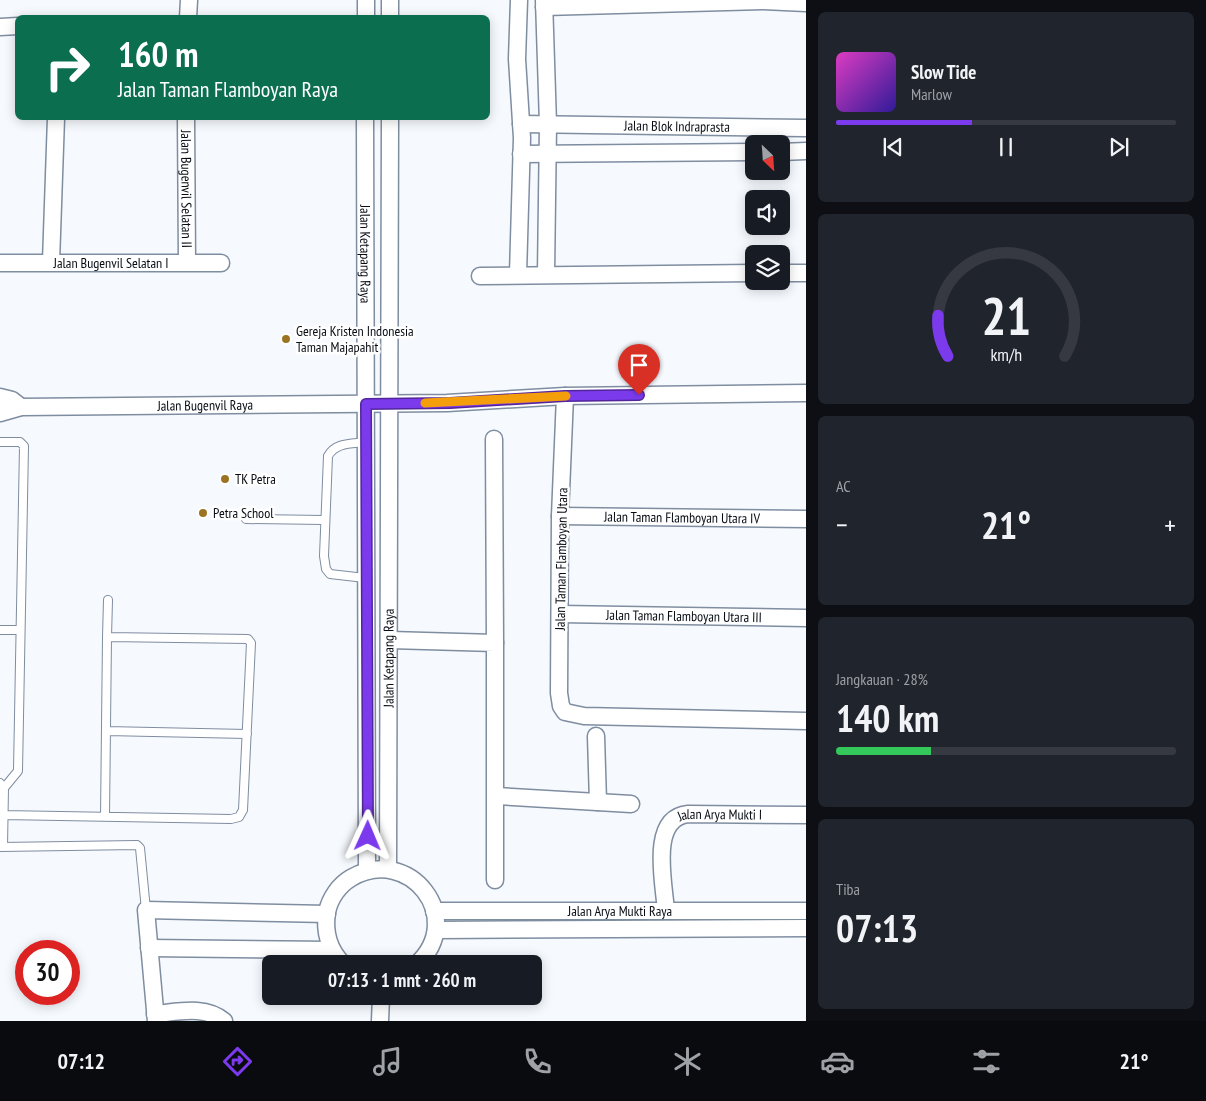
<!DOCTYPE html>
<html lang="id">
<meta charset="utf-8">
<style>
body{margin:0;font-family:"PT Sans Narrow",sans-serif;background:#20242c;color:#f1f3f6;height:100vh;display:flex;flex-direction:column;font-size:19px;white-space:nowrap}
*{box-sizing:border-box;margin:0}
p{font-size:16px;color:#9ea1a6}
.icon{flex:none;width:28px;height:28px;fill:none;stroke:currentColor;stroke-width:2;stroke-linecap:round;stroke-linejoin:round}
.map{position:relative;flex:1;overflow:hidden}
.sheet{display:flex;flex-direction:column;gap:12px;padding:12px;background:#0d0f14;width:400px}
.sheet>*{flex:none}
.hud{position:absolute;left:15px;top:15px;width:475px;height:105px;border-radius:8px;box-shadow:0 2px 12px #0003;background:#0b6e4f;color:#fff;overflow:hidden}
.needle{width:32px;rotate:155deg}
.buttons{position:absolute;left:745px;top:135px;display:grid;gap:10px}
.buttons a{display:grid;place-items:center;width:45px;height:45px;border-radius:8px;background:#171b24;box-shadow:0 2px 12px #0003;font-size:25px}
.speed{position:absolute;left:15px;top:940px;display:flex;gap:10px;font-size:25px;font-weight:700;text-align:center}
.speed>*{display:grid;place-content:center;width:65px;height:65px;border-radius:50%;background:#171b24;box-shadow:0 2px 12px #0003;line-height:1}
.speed .limit{border:8px solid #d22;background:#fff;color:#111}
.pin{position:absolute;display:grid;place-items:center;width:42px;height:42px;color:#fff;margin:-51px -21px;border-radius:50% 50% 50% 0;rotate:-45deg;box-shadow:0 0 5px #0007}
.pin .icon{rotate:45deg}
.me{position:absolute;width:55px;margin:-28px;rotate:1deg;stroke-linejoin:round;filter:drop-shadow(0 0 4px #0008)}
.turn{display:flex;align-items:center;gap:18px;height:105px;padding:0 20px;font-size:22px}
.turn .icon{width:65px;height:65px;stroke-width:2.5}
.turn b{display:block;font-size:35px;line-height:42px}
.big{font-size:38px;font-weight:700;line-height:1.1}
.sheet .tile{flex:1;display:flex;flex-direction:column;justify-content:center;gap:8px;min-width:0;padding:0 18px;border-radius:8px;background:#20242c}
.sheet .dial{align-items:center;gap:0}
.dial svg{height:130px;overflow:visible;fill:none;stroke:#363941;stroke-width:7;stroke-linecap:round;text-anchor:middle}
.dial text{fill:#f1f3f6;stroke:none}
.song{display:flex;align-items:center;gap:15px}
.cover{width:60px;height:60px;border-radius:8px;background:linear-gradient(135deg,hsl(310 70% 55%),hsl(250 70% 35%))}
.played{height:5px;border-radius:2px;background:linear-gradient(90deg,#7c3aed 40%,#363941 40%)}
.keys{display:flex;justify-content:space-around;direction:ltr}
.heat{display:flex;justify-content:space-between;align-items:center;font-size:28px;direction:ltr}
.charge{height:8px;border-radius:4px;background:linear-gradient(90deg,#34c759 28%,#363941 0)}
.trip{position:absolute;left:262px;top:955px;width:280px;height:50px;border-radius:8px;background:#171b24;box-shadow:0 2px 12px #0003;font-weight:700;line-height:50px;text-align:center}
.tab-bar{display:flex;height:80px;justify-content:space-around;align-items:center;background:#090b0e;color:#9ea1a6}
.tab-bar .icon{width:35px;height:35px}
.tab-bar .active{color:#7c3aed}
.tab-bar b{font-size:22px;color:#f1f3f6}
main{display:flex;flex:1;min-height:0}
.map>svg:first-child{display:block}
.lines{fill:none;stroke-linecap:round;stroke-linejoin:round}
.service-casing{stroke:#7f8da0;stroke-width:10}
.minor-casing{stroke:#7f8da0;stroke-width:19}
.service{stroke:#fff;stroke-width:8}
.minor{stroke:#fff;stroke-width:16}
.route-casing{stroke:#51269a;stroke-width:12}
.route{stroke:#7c3aed;stroke-width:9}
.slow{stroke:#f59e0b;stroke-width:9}
.poi-dot{fill:#9c7421;stroke:#fff;stroke-width:2}
.labels{text-anchor:middle;dominant-baseline:central;stroke-width:5;stroke-linejoin:round;paint-order:stroke}
.street-label{font-size:14px;fill:#070c13;stroke:#fff}
.poi-label{font-size:14px;fill:#070c13;stroke:#fff;text-anchor:start}
</style>
<main>
<div class="map">
<svg width="806" height="1021" viewBox="0 0 806 1021">
<rect width="100%" height="100%" fill="#f6f9fe"/>
<g class="lines">
<defs>
<path id="service" d="M0 442H20L24 446 18 771 4 788 0 783
M246 519 324 520
M365 578 330 574 326 569 324 556 328 456C336 442 352 444 366 442
M0 630H20
M107 637 108 600
M106 731 247 734
M3 815 231 819 239 817 243 810 251 643 248 639 107 637 105 817
M0 847 137 845 140 848 146 910
M3 847 4 788"/>
<g id="minor">
<path d="M544 0 548 124 546 274"/>
<path d="M544 7 763 1 806 3"/>
<path d="M188 18 189 0"/>
<path d="M366 18V0"/>
<path d="M390 18V0"/>
<path d="M0 27 18 26"/>
<path id="s1" d="M186 118 187 262"/>
<path id="s2" d="M365 118 367 871"/>
<path id="s3" d="M521 124 806 128"/>
<path d="M781 152 806 151"/>
<path d="M521 154 754 152"/>
<path d="M51 262 56 118"/>
<path id="s4" d="M0 263H221"/>
<path d="M781 273H806"/>
<path d="M518 274 522 138 517 59 519 0"/>
<path d="M480 276 754 273"/>
<path d="M565 396 560 516 559 693 561 706 565 712 584 716 806 721"/>
<path d="M0 397 12 400 21 407"/>
<path id="s5" d="M0 413 21 407 447 403 565 396 806 393"/>
<path d="M494 439 495 643"/>
<path id="s6" d="M560 516 806 519"/>
<path id="s7" d="M560 614 806 618"/>
<path d="M390 640 495 643V880"/>
<path d="M596 736 598 802"/>
<path d="M497 796 631 804"/>
<path id="s8" d="M388 869 390 118"/>
<path id="s9" d="M434 911H806"/>
<path id="s10" d="M666 911C664 883 649 818 688 814L806 815"/>
<path d="M436 930 806 928"/>
<path d="M149 948 332 950"/>
<path d="M343 964C329 950 324 931 327 912 330 898 339 885 351 878 409 844 467 918 417 964"/>
<path d="M155 1014C178 1012 205 1005 224 1021"/>
<path d="M156 1021 146 910 327 914"/>
<path d="M380 1021 381 996"/>
</g>
</defs>
<use href="#service" class="service-casing"/>
<use href="#minor" class="minor-casing"/>
<use href="#service" class="service"/>
<use href="#minor" class="minor"/>
</g>
<g class="lines">
<defs>
<path id="route" d="M368 836 366 404 450 403 565 396 639 395"/>
</defs>
<use href="#route" class="route-casing"/>
<use href="#route" class="route"/>
<path class="slow" d="M425 403 566 396"/>
</g>
<g class="poi-dot">
<circle cx="286" cy="339" r="5"/>
<circle cx="225" cy="479" r="5"/>
<circle cx="203" cy="513" r="5"/>
</g>
<g class="labels">
<g class="street-label">
<text stroke="none"><textPath href="#s3" startOffset="156">Jalan Blok Indraprasta</textPath></text>
<text stroke="none"><textPath href="#s1" startOffset="71">Jalan Bugenvil Selatan II</textPath></text>
<text stroke="none"><textPath href="#s2" startOffset="136">Jalan Ketapang Raya</textPath></text>
<text stroke="none"><textPath href="#s4" startOffset="111">Jalan Bugenvil Selatan I</textPath></text>
<text stroke="none"><textPath href="#s5" startOffset="206">Jalan Bugenvil Raya</textPath></text>
<text stroke="none"><textPath href="#s6" startOffset="122">Jalan Taman Flamboyan Utara IV</textPath></text>
<text transform="translate(561 559) rotate(-89)">Jalan Taman Flamboyan Utara</text>
<text stroke="none"><textPath href="#s7" startOffset="124">Jalan Taman Flamboyan Utara III</textPath></text>
<text stroke="none"><textPath href="#s8" startOffset="211">Jalan Ketapang Raya</textPath></text>
<text stroke="none"><textPath href="#s10" startOffset="142">Jalan Arya Mukti I</textPath></text>
<text stroke="none"><textPath href="#s9" startOffset="186">Jalan Arya Mukti Raya</textPath></text>
</g>
<g class="poi-label">
<text x="296" y="331">Gereja Kristen Indonesia<tspan x="296" dy="16">Taman Majapahit</tspan></text>
<text x="235" y="479">TK Petra</text>
<text x="213" y="513">Petra School</text>
</g>
</g>
</svg>
<div class="buttons">
<a><svg class="needle" viewBox="-14 -14 28 28"><path d="M0-13l5 13h-10z" fill="#e53935"/><path d="M0 13l5-13h-10z" fill="#9ea1a6"/></svg></a>
<a><svg class="icon" aria-label="sound" viewBox="0 0 24 24"><path d="M4 9h4l5-4v14l-5-4H4zM17 9q2 3 0 6"/></svg></a>
<a><svg class="icon" aria-label="layers" viewBox="0 0 24 24"><path d="M12 4l9 5-9 5-9-5zM3 14l9 5 9-5"/></svg></a>
</div>
<div class="speed"><div class="limit">30</div></div>
<div class="pin" style="left:639px;top:395px;background:#d93025"><svg class="icon" aria-label="arrive" viewBox="0 0 24 24"><path d="M6 21V4h12l-3 4 3 4H6"/></svg></div>
<svg class="me" style="left:368px;top:836px" viewBox="-20 -20 40 40"><path d="M0-17L14 15 0 8-14 15z" fill="#7c3aed" stroke="#fff" stroke-width="4"/></svg>
<div class="trip">07:13 · 1 mnt · 260 m</div>
<div class="hud">
<div class="turn"><svg class="icon" aria-label="right" viewBox="0 0 24 24"><path d="M7 20v-9h11M14 6l5 5-5 5"/></svg><div><b>160 m</b>Jalan Taman Flamboyan Raya</div></div>
</div>
</div>
<section class="sheet">
<div class="tile">
<div class="song"><i class="cover"></i><div><b>Slow Tide</b><p>Marlow</p></div></div>
<div class="played"></div>
<div class="keys"><svg class="icon" aria-label="previous" viewBox="0 0 24 24"><path d="M18 5L8 12l10 7zM5 5v14"/></svg><svg class="icon" aria-label="pause" viewBox="0 0 24 24"><path d="M8 5v14M16 5v14"/></svg><svg class="icon" aria-label="next" viewBox="0 0 24 24"><path d="M6 5l10 7-10 7zM19 5v14"/></svg></div>
</div>
<div class="tile dial"><svg viewBox="0 0 100 80">
<path d="M14 69A42 42 0 1 1 86 69"/>
<path d="M14 69A42 42 0 0 1 8 44" stroke="#7c3aed"/>
<text x="50" y="56" font-size="32" font-weight="700">21</text>
<text x="50" y="72" font-size="11">km/h</text>
</svg></div>
<div class="tile"><p>AC</p>
<div class="heat"><a>−</a><b class="big">21°</b><a>+</a></div>
</div>
<div class="tile"><p>Jangkauan · 28%</p><b class="big">140 km</b><div class="charge"></div></div>
<div class="tile"><p>Tiba</p><b class="big">07:13</b></div>
</section>
</main>
<nav class="tab-bar">
<b>07:12</b>
<svg class="icon active" aria-label="directions" viewBox="0 0 24 24"><path d="M12 3l9 9-9 9-9-9zM9 14v-3h6M13 9l2 2-2 2"/></svg>
<svg class="icon" aria-label="music" viewBox="0 0 24 24"><path d="M9 18V5l10-2v13"/><circle cx="6" cy="18" r="3"/><circle cx="16" cy="16" r="3"/></svg>
<svg class="icon" aria-label="phone" viewBox="0 0 24 24"><path d="M5 4h4l2 5-3 2q2 4 5 5l2-3 5 2v4C11 20 4 13 5 4z"/></svg>
<svg class="icon" aria-label="climate" viewBox="0 0 24 24"><path d="M12 3v18M4 7l16 10M4 17L20 7"/></svg>
<svg class="icon" aria-label="car" viewBox="0 0 24 24"><path d="M5 17H2v-5l4-1 3-4h7l3 4 3 1v5h-3M9 17h6M6 11h13"/><circle cx="7" cy="17" r="2"/><circle cx="17" cy="17" r="2"/></svg>
<svg class="icon" aria-label="filters" viewBox="0 0 24 24"><path d="M4 7h16M4 17h16"/><circle cx="9" cy="7" r="2"/><circle cx="15" cy="17" r="2"/></svg>
<b>21°</b>
</nav>
